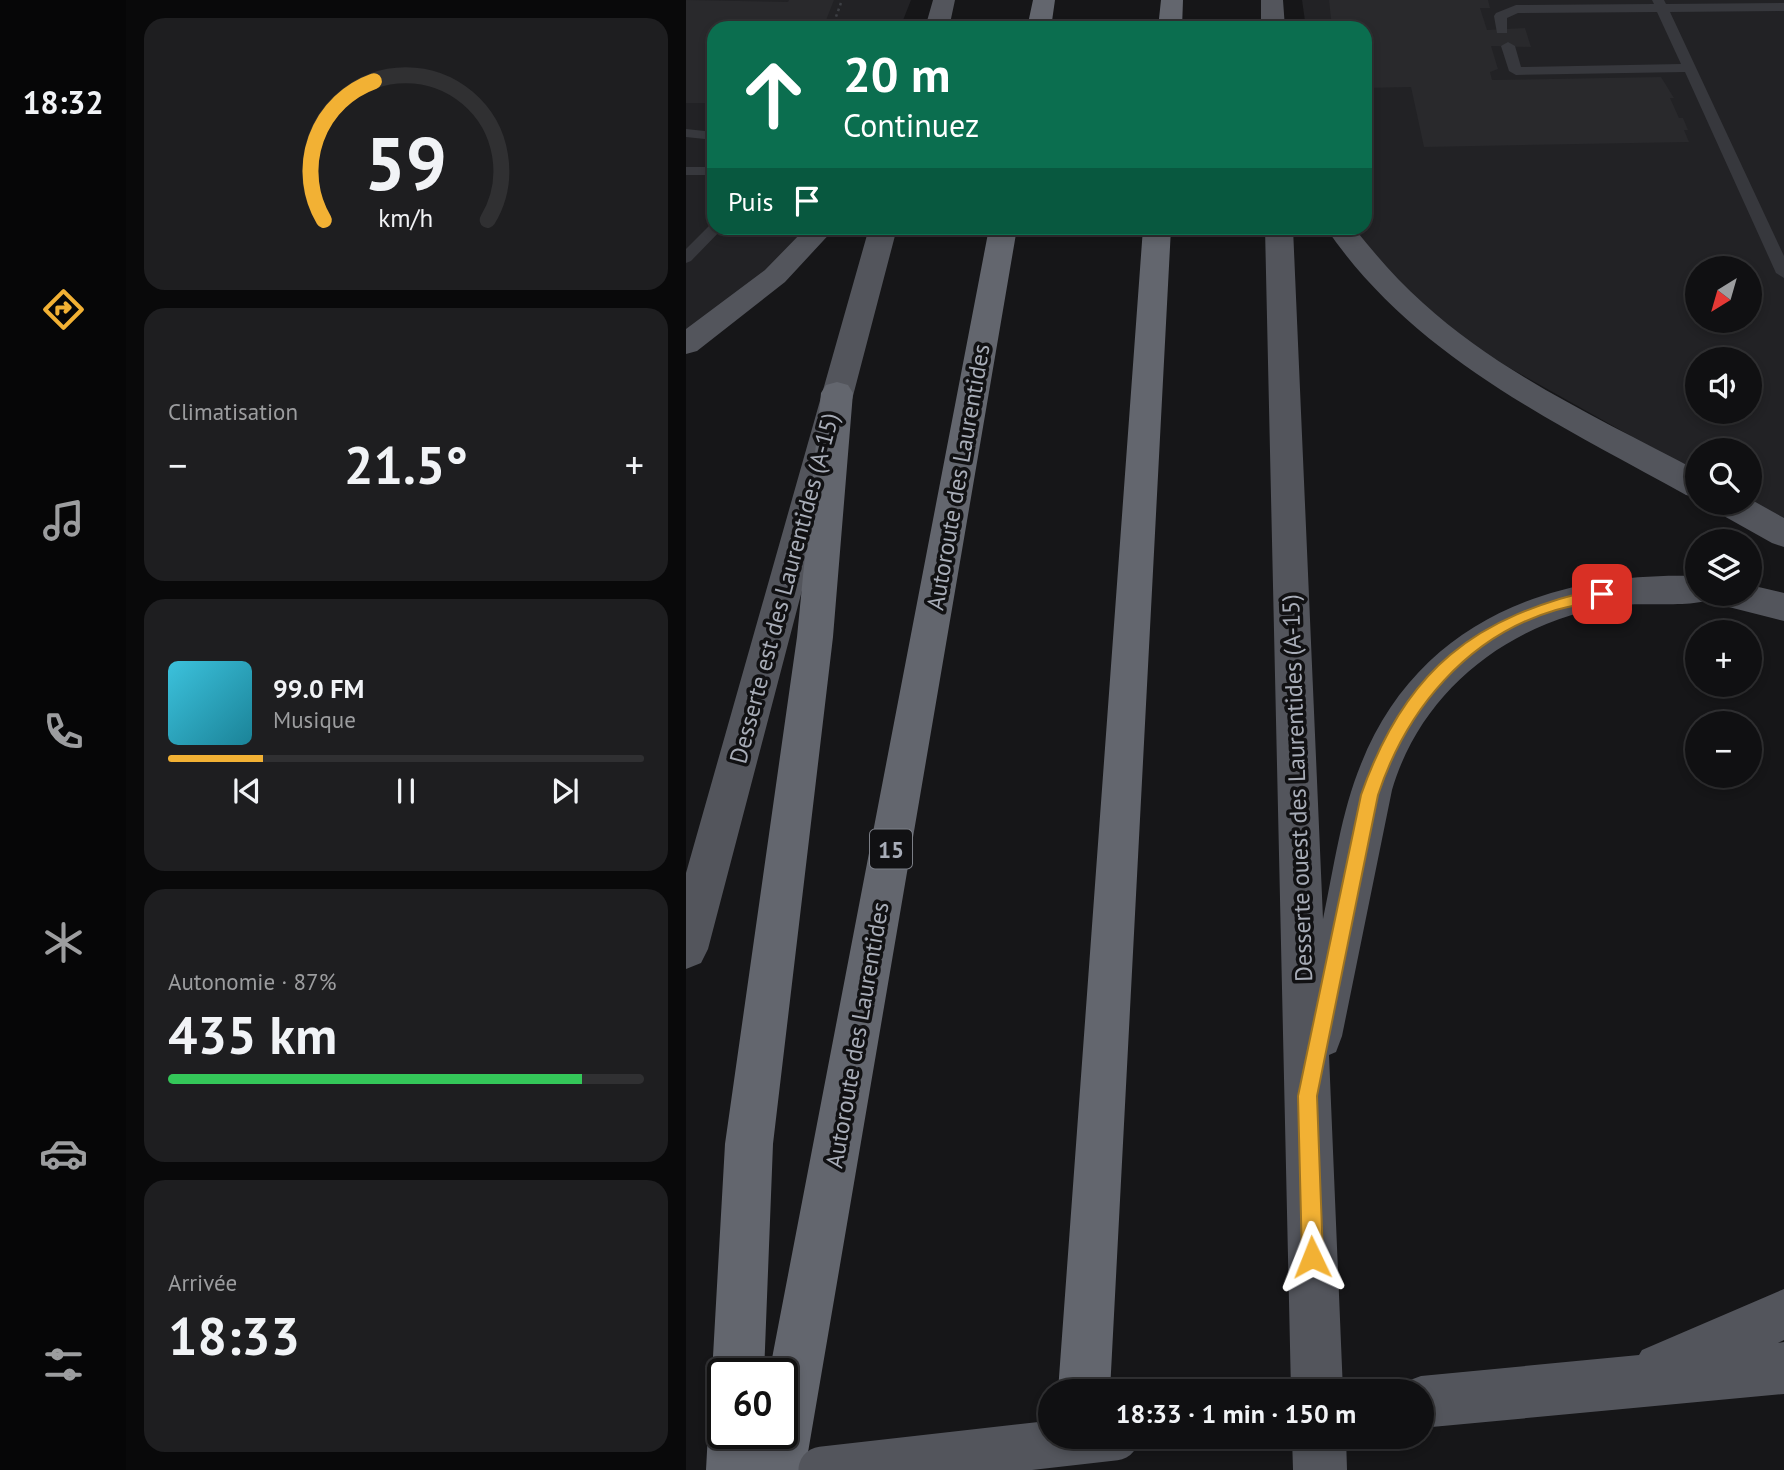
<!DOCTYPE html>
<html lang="fr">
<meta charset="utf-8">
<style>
body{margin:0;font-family:"PT Sans",sans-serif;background:#1e1e20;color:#f1f3f6;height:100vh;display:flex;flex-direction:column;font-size:26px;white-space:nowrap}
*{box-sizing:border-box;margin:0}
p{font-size:23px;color:#9c9d9f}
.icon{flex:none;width:38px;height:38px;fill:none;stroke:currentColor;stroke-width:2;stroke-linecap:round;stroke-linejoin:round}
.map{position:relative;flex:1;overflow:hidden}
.details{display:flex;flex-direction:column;gap:18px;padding:18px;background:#09090a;width:560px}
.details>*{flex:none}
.guide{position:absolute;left:21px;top:21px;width:665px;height:214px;border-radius:21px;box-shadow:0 4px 10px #0003,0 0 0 2px #303032;background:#0b6e4f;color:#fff;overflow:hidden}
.needle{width:46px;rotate:217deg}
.tools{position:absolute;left:999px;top:256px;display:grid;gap:14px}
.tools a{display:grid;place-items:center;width:77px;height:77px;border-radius:50%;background:#101012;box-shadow:0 4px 10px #0003,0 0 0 2px #303032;font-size:35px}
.speed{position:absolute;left:21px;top:1358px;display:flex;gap:14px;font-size:35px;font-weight:700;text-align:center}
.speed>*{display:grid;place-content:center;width:91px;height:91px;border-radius:50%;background:#101012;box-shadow:0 4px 10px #0003,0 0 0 2px #303032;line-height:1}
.speed .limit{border:4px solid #111;border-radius:10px;background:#fff;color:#111}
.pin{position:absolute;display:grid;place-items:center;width:60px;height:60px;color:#fff;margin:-30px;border-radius:14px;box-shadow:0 4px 10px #0006}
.me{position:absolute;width:77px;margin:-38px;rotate:358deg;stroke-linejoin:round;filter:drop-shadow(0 0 5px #0008)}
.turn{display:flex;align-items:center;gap:24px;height:147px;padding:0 21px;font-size:32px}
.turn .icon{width:91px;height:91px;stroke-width:2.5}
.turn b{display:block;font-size:49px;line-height:60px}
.then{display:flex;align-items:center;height:66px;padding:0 21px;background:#0003;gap:14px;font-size:26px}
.big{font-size:52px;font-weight:600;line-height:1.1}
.details .widget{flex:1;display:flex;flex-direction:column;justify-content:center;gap:10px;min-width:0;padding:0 24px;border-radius:21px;background:#1e1e20}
.details .dial{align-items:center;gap:0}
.dial svg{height:182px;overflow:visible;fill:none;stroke:#303032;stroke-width:7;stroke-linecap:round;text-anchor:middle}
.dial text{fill:#f1f3f6;stroke:none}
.song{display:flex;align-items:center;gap:21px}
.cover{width:84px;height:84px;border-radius:10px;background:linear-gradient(135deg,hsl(190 70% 55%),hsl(190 70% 35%))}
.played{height:7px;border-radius:4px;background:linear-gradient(90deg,#f2b134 20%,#303032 20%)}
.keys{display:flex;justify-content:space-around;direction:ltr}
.heat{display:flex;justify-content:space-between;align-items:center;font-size:38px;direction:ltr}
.charge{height:10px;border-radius:5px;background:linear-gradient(90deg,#34c759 87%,#303032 0)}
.trip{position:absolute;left:352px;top:1379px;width:396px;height:70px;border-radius:35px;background:#101012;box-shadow:0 4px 10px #0003,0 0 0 2px #303032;font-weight:600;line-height:70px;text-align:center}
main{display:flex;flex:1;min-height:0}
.tab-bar{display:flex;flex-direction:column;width:126px;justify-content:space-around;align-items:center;background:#060607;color:#9c9d9f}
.tab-bar .icon{width:49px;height:49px}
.tab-bar .on{color:#f2b134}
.tab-bar b{font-size:32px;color:#f1f3f6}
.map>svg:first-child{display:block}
.built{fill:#222225;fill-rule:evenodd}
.building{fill:#29292c}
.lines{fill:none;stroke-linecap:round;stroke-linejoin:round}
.path{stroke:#3d3f44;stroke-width:2.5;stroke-dasharray:2.5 3.5;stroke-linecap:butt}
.service{fill:#37383d;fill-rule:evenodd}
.primary{fill:#53555c;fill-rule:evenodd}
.motorway{fill:#63666e;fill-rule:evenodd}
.primary-bridge{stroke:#53555c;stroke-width:47}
.route{fill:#f2b134;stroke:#9d7322;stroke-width:2}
.labels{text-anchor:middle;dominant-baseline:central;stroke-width:7;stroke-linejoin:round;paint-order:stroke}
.shield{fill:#111113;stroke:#7b7e86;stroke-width:2}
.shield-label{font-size:23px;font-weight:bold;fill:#a8adb8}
.street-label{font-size:24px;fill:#a8adb8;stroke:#111113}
</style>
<main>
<nav class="tab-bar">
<b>18:32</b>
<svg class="icon on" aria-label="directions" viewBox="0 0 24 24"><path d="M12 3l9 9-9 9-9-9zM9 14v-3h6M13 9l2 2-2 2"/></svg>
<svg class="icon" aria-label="music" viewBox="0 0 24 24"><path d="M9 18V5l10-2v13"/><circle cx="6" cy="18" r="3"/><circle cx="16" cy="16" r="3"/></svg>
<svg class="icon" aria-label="phone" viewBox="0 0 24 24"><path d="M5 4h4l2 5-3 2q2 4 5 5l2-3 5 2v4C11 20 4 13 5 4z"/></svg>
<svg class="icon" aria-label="climate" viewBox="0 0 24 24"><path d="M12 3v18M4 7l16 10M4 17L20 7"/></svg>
<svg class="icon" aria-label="car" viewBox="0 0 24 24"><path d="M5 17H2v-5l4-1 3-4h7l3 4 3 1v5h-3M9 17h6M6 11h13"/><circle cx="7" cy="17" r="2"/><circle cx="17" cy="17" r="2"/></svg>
<svg class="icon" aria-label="filters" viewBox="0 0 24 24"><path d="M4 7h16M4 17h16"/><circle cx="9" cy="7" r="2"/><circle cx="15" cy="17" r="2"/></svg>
</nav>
<section class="details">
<div class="widget dial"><svg viewBox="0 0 100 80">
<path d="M14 69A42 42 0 1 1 86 69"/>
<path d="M14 69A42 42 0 0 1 36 8" stroke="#f2b134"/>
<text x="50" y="56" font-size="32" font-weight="700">59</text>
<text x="50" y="72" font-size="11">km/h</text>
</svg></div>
<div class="widget"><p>Climatisation</p>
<div class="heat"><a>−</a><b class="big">21.5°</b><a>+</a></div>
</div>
<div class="widget">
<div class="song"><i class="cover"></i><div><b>99.0 FM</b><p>Musique</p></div></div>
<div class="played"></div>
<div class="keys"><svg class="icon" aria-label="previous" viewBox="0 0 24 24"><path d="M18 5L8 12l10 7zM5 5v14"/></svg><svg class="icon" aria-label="pause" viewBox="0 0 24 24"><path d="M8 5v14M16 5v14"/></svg><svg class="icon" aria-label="next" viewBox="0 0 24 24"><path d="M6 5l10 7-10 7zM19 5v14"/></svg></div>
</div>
<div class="widget"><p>Autonomie · 87%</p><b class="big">435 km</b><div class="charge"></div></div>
<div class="widget"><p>Arrivée</p><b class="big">18:33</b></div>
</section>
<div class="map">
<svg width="1098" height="1470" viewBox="0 0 1098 1470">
<rect width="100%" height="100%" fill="#161618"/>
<path class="built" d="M0 0H225L214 28H28V228H122L74 276 0 332Z
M616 0H1098V521L1064 502V450H1012L1011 473 822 367 786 345 717 288 666 228H679V28H620ZM1012 268H1064V320H1012ZM1012 359H1064V411H1012Z"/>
<path class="building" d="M0 0 102 2 103 0H148L137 28H28V103H0Z
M643 0H802L804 8H794L801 30 839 28 845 47 805 46 812 69 804 72 806 80 975 77 988 98H984L993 118H997L1002 130H998L1003 142 738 147 725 87 679 88V28H646Z"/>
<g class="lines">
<path class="path" d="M146 28 156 0"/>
<path class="service" d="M966 0H978L980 4 1098 3V11L984 12 1098 256V278L1090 273 999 72 830 75 823 71 815 46 822 42 829 46 835 67 995 64 971 12 832 13 821 18V33H811L808 16 810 13 830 5 968 4Z
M0 129 28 132V140L0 137Z
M0 167H28V175H0Z
M28 224V228H37L5 261 0 263V249L24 225Z"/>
<path class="primary" d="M247 0H269L263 28H239Z
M575 0H597L599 28H575Z
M120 228H149L99 282 11 351 0 354V329L79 270Z
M183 228H211L22 949 15 963 0 969V873Z
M579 228H607L637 919C648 867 655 813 675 764 732 621 867 571 1012 576V593H1064V585L1098 593V621L1027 603 1025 599C1010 607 958 603 935 605 830 617 736 687 706 790L656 1036 650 1052 643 1055 657 1391H605Z
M640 228H668C689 254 711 280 737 303 816 375 918 421 1012 471V498L1000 495C868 422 727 356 640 228Z
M1064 499 1098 518V547L1086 543 1029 511 1024 502H1064Z
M1098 1289V1340L1092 1343 1098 1342V1394L735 1428V1391H713L716 1383 735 1376 953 1355 956 1350Z
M606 1437H660L661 1470H607Z"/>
<path class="motorway" d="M347 0H369L365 28H341Z
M475 0H497L496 28H472Z
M303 228H331L119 1470H20L22 1433 30 1414 37 1411V1433H96V1374H83Z
M457 228H485L424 1391H372Z
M151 382 162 385 167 393 147 637 87 1144 78 1374H37V1394L34 1392 26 1374 39 1144 111 637 135 393 140 385Z"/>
<path class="primary-bridge" d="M136 1470 429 1437"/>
</g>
<path class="route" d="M916 588 924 594 922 598C905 603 887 605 870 610 781 636 720 710 692 795L631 1096 637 1257 634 1264 626 1267 619 1264 616 1257 612 1096 675 795C719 669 789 616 916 588Z"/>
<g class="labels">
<rect class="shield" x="184" y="829.5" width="42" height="39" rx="5"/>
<g class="shield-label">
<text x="205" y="849">15</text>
</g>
<g class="street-label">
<text transform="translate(272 477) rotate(-80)">Autoroute des Laurentides</text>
<text transform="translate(98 588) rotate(-75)">Desserte est des Laurentides (A-15)</text>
<text transform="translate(611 788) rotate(-92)">Desserte ouest des Laurentides (A-15)</text>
<text transform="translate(171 1035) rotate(-80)">Autoroute des Laurentides</text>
</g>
</g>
</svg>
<div class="tools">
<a><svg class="needle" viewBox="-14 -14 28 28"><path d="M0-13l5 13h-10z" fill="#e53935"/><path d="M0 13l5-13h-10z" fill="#9c9d9f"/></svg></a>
<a><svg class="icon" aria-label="sound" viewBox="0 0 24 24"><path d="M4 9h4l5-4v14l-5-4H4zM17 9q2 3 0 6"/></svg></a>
<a><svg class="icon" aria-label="search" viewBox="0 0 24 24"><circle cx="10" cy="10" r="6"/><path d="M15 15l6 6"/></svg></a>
<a><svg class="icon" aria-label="layers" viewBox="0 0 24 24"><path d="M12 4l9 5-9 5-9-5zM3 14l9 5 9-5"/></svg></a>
<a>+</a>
<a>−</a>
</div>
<div class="speed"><div class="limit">60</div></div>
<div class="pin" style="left:916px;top:594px;background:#d93025"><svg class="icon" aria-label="arrive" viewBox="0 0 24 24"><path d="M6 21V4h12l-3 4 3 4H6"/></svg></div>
<svg class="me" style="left:626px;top:1257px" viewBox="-20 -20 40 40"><path d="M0-17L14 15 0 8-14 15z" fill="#f2b134" stroke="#fff" stroke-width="4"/></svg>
<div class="trip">18:33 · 1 min · 150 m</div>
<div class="guide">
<div class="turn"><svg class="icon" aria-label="ahead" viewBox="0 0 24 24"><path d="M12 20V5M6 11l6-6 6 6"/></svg><div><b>20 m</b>Continuez</div></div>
<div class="then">Puis<svg class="icon" aria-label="arrive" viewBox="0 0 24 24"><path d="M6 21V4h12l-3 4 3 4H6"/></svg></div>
</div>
</div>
</main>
